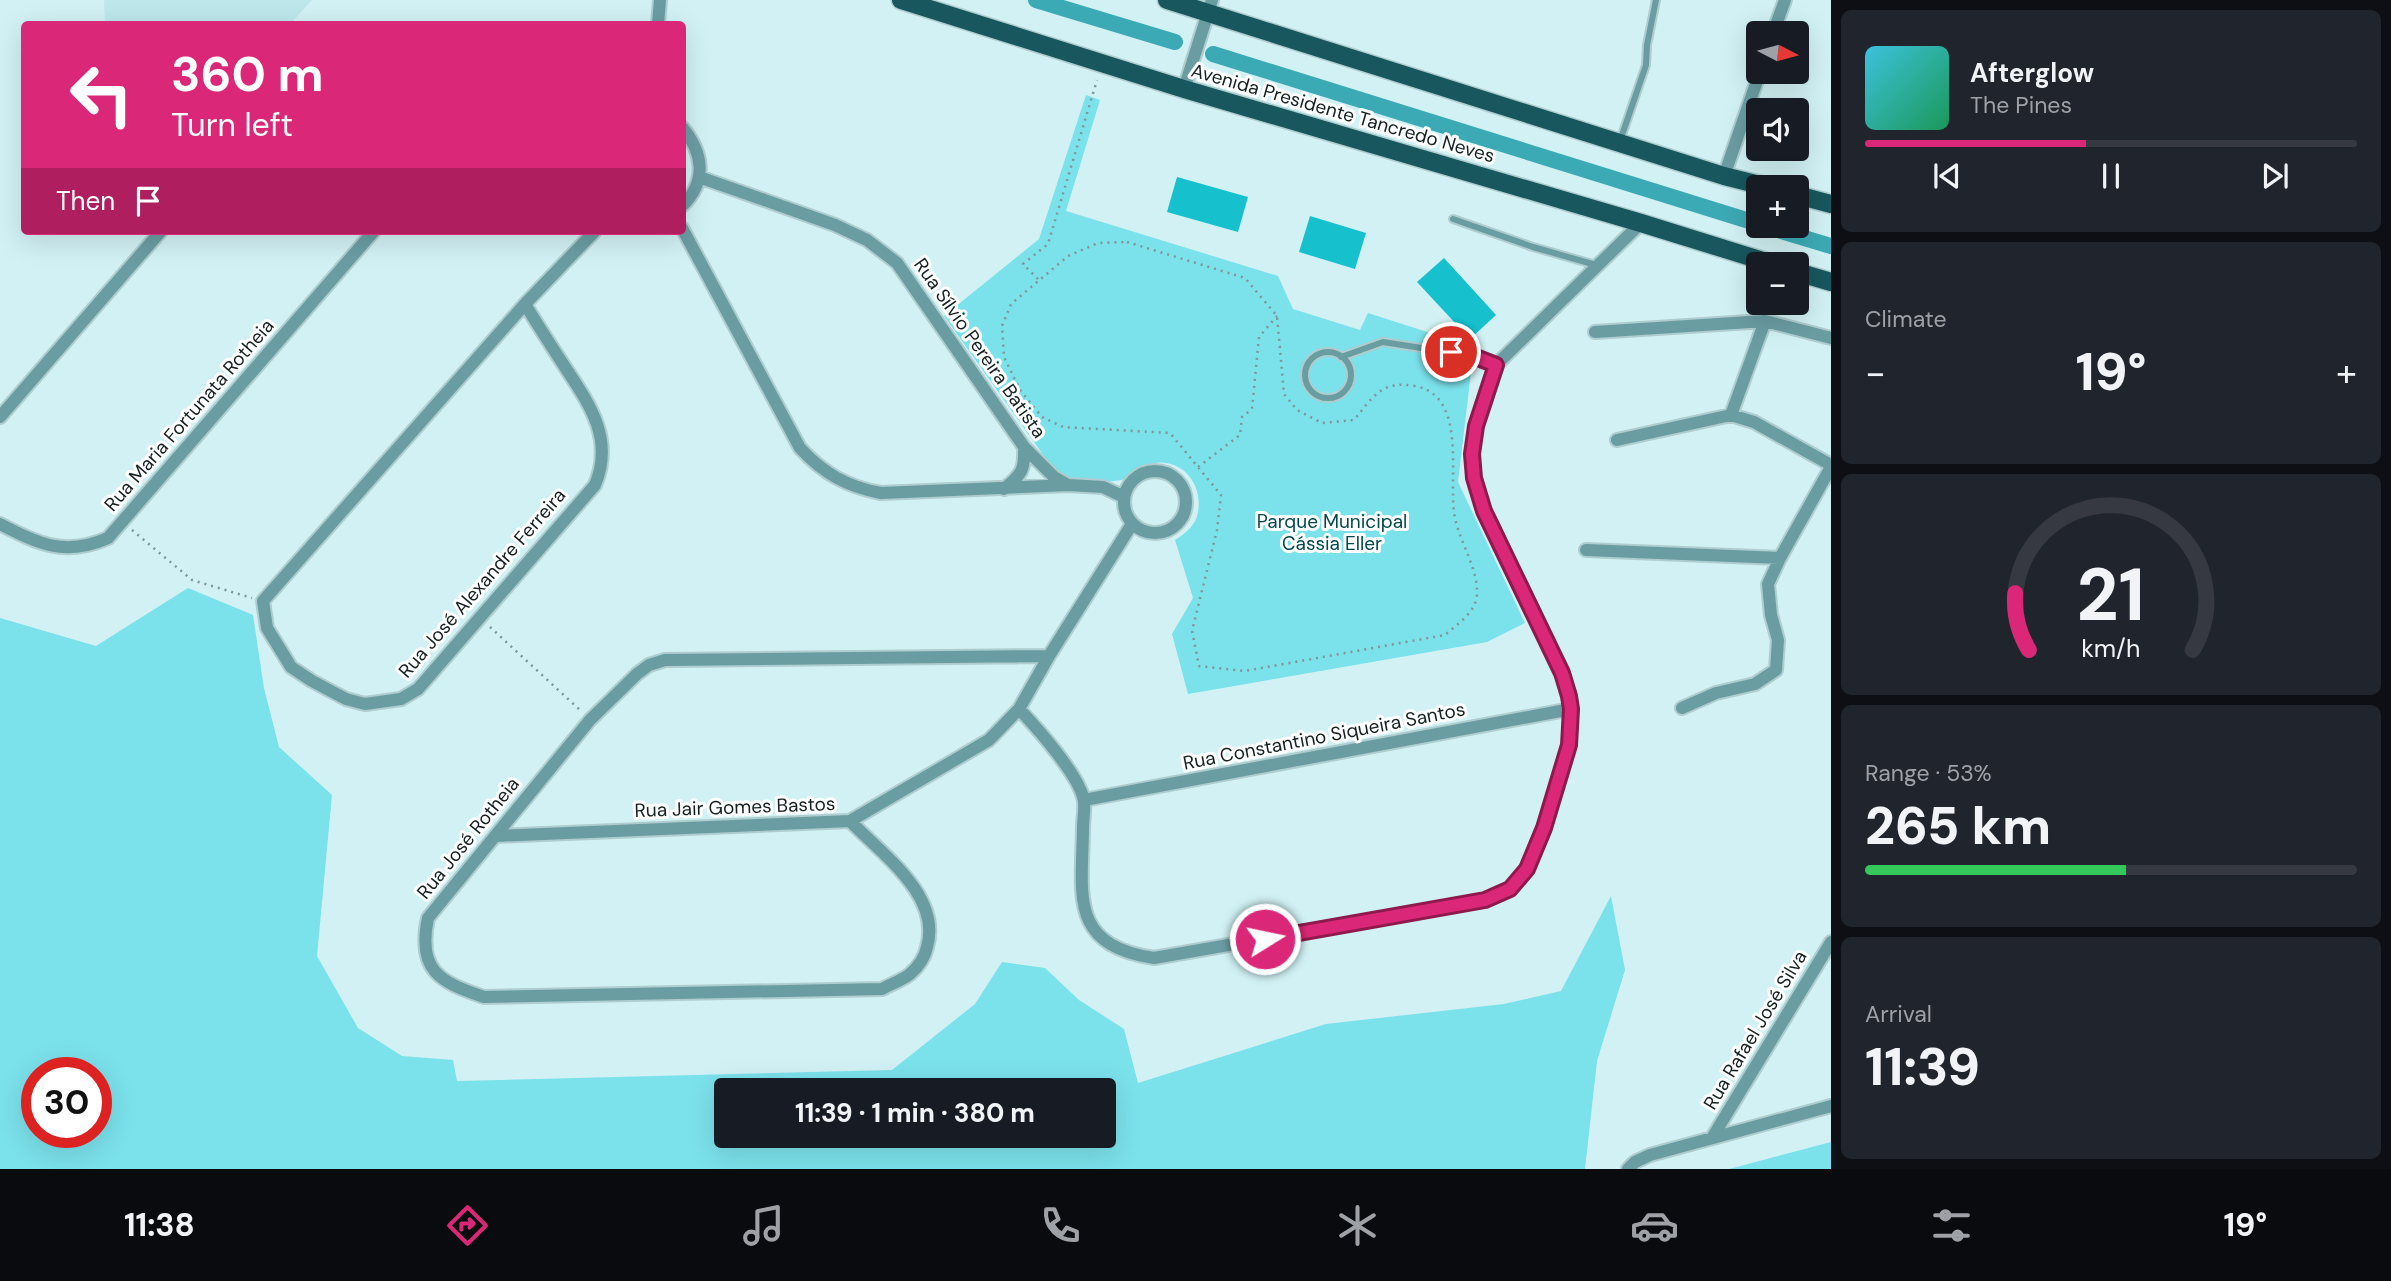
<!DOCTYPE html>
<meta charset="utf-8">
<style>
body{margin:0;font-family:"DM Sans",sans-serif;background:#20242c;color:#f1f3f6;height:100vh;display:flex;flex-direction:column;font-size:26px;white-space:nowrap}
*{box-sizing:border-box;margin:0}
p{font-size:23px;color:#9ea1a6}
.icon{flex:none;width:38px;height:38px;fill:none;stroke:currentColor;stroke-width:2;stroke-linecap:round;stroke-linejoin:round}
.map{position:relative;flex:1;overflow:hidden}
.panel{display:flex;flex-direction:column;gap:10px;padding:10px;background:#0d0f14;width:560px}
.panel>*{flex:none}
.hud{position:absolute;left:21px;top:21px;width:665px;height:214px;border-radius:7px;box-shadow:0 7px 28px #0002;background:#db2777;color:#fff;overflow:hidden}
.needle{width:46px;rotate:96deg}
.controls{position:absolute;left:1746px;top:21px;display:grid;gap:14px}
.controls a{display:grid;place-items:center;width:63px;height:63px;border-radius:7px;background:#171b24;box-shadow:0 7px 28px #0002;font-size:35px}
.speed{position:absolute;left:21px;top:1057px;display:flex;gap:14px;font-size:35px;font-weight:700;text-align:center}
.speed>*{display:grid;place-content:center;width:91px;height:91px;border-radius:50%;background:#171b24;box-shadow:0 7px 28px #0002;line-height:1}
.speed .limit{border:10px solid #d22;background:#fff;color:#111}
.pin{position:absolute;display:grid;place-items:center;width:60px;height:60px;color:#fff;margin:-30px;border:4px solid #fff;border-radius:50%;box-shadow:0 2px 7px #0007}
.me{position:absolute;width:77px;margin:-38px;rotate:80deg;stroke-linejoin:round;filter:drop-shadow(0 0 5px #0008)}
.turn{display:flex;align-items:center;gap:24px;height:147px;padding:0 35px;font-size:32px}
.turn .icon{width:91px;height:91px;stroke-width:2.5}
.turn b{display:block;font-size:49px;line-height:60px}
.then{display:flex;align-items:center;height:66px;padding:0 35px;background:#0003;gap:14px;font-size:26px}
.big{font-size:52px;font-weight:800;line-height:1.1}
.panel .card{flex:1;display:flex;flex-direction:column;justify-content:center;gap:10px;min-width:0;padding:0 24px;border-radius:10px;background:#20242c}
.panel .dial{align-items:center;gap:0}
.dial svg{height:182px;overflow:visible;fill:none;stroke:#363941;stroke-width:7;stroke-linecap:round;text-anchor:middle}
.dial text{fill:#f1f3f6;stroke:none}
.song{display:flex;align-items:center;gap:21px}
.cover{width:84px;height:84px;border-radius:10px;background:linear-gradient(135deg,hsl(190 70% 55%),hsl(150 70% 35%))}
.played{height:7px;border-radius:4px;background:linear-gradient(90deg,#db2777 45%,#363941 45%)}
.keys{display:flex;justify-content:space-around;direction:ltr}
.heat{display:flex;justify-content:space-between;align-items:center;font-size:38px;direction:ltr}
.charge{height:10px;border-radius:5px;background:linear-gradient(90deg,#34c759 53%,#363941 0)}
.trip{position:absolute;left:714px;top:1078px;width:402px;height:70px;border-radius:7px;background:#171b24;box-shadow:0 7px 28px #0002;font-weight:800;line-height:70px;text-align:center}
.tab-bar{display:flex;height:112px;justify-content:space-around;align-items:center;background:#090b0e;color:#9ea1a6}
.tab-bar .icon{width:49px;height:49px}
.tab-bar .active{color:#db2777}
.tab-bar b{font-size:32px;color:#f1f3f6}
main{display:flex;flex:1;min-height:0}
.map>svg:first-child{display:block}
.built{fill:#bde7eb}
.green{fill:#7be1eb;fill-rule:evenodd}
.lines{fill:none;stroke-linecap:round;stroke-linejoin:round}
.canal{stroke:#3caab4;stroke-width:16}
.building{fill:#16c0cd}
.service-casing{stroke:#afccce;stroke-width:10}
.minor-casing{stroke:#afccce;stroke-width:16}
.primary-casing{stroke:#afccce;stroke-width:21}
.path{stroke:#7f9699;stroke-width:2.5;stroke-dasharray:2 5;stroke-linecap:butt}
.service{stroke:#6a9da2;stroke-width:6}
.minor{stroke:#6a9da2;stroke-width:12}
.primary{stroke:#17575d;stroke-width:18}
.route-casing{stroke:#8e194d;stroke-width:18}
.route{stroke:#db2777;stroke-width:12}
.labels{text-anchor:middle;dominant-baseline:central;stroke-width:6;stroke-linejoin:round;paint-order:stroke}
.street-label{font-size:19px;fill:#152122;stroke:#fff}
.park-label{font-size:19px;fill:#03484d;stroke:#fff}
</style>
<main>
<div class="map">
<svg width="1831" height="1169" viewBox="0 0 1831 1169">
<rect width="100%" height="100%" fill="#d1f1f4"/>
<path class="built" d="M104 0H312L290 24H105Z"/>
<path class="green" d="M1086 95 1100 100 1066 211 1278 276 1293 309 1360 330 1368 313 1474 347 1458 482 1525 623 1487 642 1188 694 1172 634 1193 598 1175 540C1186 533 1196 525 1198 512 1203 486 1184 459 1155 463 1145 465 1140 471 1132 477 1123 482 1083 484 1073 481 1066 480 1060 474 1054 470L944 316 1039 239Z
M188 588 253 615 264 688 279 747 332 795 317 956 358 1028 402 1056 453 1060 457 1081 892 1070 975 1004 1002 962 1045 968 1079 1000 1124 1029 1138 1083 1326 1024 1504 1004 1561 991 1611 896 1625 970 1597 1061 1585 1169H0V618L96 646ZM37 1073H96V1132H37ZM1104 1090V1136H726V1090Z
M1831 1142V1169H1728L1733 1168Z"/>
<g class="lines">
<path class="canal" d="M1036 0 1175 42
M1213 54 1759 224
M1764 226 1831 246"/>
</g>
<path class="building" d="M1177 177 1248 197 1238 232 1167 212Z
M1310 216 1366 233 1355 269 1299 252Z
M1444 258 1496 315 1470 339 1417 282Z"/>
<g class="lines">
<defs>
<path id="service" d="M1620 141 1646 65 1647 45 1656 0
M1453 219 1533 247 1596 265
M1305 375a23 23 0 1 1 46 0a23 23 0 1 1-46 0Z
M1341 357 1383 342 1473 356 1496 365"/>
<path id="minor" d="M658 24 660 0
M1773 33 1785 0
M1184 89 1212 0
M682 127C703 152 708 181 682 206
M1724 176 1760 72
M699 177 835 225 867 240 897 263 1024 447 1054 477 1068 485
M682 228 800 448C823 473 847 487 881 493L1069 485 1103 487 1124 497
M525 304C537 324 550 344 563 364 588 402 615 438 595 485L418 689 401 699 365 704 346 699 312 681 291 667 280 649 267 628 263 601 525 304 595 231
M1595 332 1765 321 1831 338
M1731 415 1765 321
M0 417 161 231
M1617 440 1731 415 1754 422 1831 465
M1124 502a31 31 0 1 1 62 0a31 31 0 1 1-62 0Z
M1004 489C1022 474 1025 470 1024 447
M0 524C39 544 65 557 108 538L374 231
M1586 550 1780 558
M1682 708 1716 693 1755 684 1776 670 1778 640 1771 615 1768 584 1780 558 1831 467
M1019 709C1037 728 1080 776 1084 801 1085 810 1083 820 1083 828 1082 896 1069 945 1154 958L1485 900 1510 889 1527 869 1544 828 1569 745 1571 709 1562 673 1484 511 1474 478 1472 454 1476 426 1496 365 1641 223
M1084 800 1571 709
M850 821C882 854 942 896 927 947 925 957 918 967 910 974 903 980 891 984 882 989L484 997C439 982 417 970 428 918L590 720 637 674 649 665 665 660 1049 656
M495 836 850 821 989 740 1019 709 1049 656 1132 524
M1712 1138 1831 942
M1628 1169 1635 1162 1650 1155 1831 1106"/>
<path id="primary" d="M901 0 1184 89 1641 223 1773 264
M1167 0 1724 176 1768 187
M1797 195 1831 204
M1797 272 1831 282"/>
</defs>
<use href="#service" class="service-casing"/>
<use href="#minor" class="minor-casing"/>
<use href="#primary" class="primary-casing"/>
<path class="path" d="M1127 242 1245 278 1277 316 1284 394 1297 410 1322 423 1354 420C1373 397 1381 380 1415 386 1469 396 1447 479 1455 518 1460 543 1478 568 1477 594 1476 613 1457 624 1445 635L1245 671 1199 666 1192 631 1217 530 1221 495 1170 433 1063 427 1042 417 1020 390 1004 357 1002 326 1011 304 1068 256 1098 243Z
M1038 279 1023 264 1048 244 1097 80
M1198 467 1240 435 1242 417 1252 409 1259 337 1277 316
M132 530 192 580 252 598
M490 627 580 710"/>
<use href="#service" class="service"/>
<use href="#minor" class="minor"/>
<use href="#primary" class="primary"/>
</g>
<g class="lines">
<defs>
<path id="route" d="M1265 939 1485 900 1510 889 1527 869 1544 828 1569 745 1571 709 1569 696 1562 673 1484 511 1474 478 1472 454 1476 426 1496 365 1473 356 1451 352"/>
</defs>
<use href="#route" class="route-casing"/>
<use href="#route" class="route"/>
</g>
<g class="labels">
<g class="street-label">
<text transform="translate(1343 113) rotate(16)">Avenida Presidente Tancredo Neves</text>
<text transform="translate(980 348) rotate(55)">Rua Sílvio Pereira Batista</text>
<text transform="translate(189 415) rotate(-49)">Rua Maria Fortunata Rotheia</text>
<text transform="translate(482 583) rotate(-49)">Rua José Alexandre Ferreira</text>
<text transform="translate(1324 736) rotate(-11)">Rua Constantino Siqueira Santos</text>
<text transform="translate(735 807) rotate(-2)">Rua Jair Gomes Bastos</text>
<text transform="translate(468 838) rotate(-51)">Rua José Rotheia</text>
<text transform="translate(1755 1030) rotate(-59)">Rua Rafael José Silva</text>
</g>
<g class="park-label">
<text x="1332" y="521">Parque Municipal<tspan x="1332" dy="22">Cássia Eller</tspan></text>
</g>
</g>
</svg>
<div class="controls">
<a><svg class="needle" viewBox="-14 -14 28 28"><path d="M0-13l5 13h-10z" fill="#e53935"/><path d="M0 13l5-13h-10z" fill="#9ea1a6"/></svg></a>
<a><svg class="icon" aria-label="sound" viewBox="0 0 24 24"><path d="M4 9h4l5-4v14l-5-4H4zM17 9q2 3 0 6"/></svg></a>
<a>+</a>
<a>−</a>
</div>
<div class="speed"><div class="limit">30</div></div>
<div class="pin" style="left:1451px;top:352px;background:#d93025"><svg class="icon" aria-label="arrive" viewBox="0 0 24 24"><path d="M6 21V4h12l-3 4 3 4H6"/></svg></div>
<svg class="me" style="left:1265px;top:939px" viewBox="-20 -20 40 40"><circle r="17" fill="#db2777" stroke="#fff" stroke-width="3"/><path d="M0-11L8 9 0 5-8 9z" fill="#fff"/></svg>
<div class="trip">11:39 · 1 min · 380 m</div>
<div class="hud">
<div class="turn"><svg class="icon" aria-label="left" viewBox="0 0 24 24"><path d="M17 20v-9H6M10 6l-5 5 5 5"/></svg><div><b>360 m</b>Turn left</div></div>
<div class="then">Then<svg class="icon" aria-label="arrive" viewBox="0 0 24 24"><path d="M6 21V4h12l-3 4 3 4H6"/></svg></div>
</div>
</div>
<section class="panel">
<div class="card">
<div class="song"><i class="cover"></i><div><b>Afterglow</b><p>The Pines</p></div></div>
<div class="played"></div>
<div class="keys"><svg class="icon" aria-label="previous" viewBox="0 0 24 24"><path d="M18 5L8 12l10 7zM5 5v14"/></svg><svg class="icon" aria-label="pause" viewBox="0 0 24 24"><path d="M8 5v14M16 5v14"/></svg><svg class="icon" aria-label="next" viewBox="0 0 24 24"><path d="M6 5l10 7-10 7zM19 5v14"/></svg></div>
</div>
<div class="card"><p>Climate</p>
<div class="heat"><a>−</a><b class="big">19°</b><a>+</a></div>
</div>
<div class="card dial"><svg viewBox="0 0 100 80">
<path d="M14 69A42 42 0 1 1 86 69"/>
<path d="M14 69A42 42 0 0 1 8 44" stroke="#db2777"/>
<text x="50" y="56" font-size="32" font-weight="700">21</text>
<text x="50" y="72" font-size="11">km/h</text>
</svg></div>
<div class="card"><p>Range · 53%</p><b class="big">265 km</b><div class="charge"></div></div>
<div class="card"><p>Arrival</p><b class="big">11:39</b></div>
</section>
</main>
<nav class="tab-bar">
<b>11:38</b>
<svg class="icon active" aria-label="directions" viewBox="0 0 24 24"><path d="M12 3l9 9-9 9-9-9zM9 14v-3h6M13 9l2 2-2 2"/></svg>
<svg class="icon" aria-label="music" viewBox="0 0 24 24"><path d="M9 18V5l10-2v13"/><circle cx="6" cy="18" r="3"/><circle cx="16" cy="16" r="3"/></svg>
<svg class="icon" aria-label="phone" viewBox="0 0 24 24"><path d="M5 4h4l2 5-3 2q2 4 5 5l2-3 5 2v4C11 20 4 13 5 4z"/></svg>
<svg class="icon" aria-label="climate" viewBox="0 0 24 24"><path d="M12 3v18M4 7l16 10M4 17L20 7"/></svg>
<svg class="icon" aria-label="car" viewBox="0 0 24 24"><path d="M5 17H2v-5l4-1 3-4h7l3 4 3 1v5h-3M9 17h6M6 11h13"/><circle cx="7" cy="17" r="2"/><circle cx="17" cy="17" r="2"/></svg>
<svg class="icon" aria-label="filters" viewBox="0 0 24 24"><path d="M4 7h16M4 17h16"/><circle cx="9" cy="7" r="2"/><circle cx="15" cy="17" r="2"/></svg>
<b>19°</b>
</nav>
